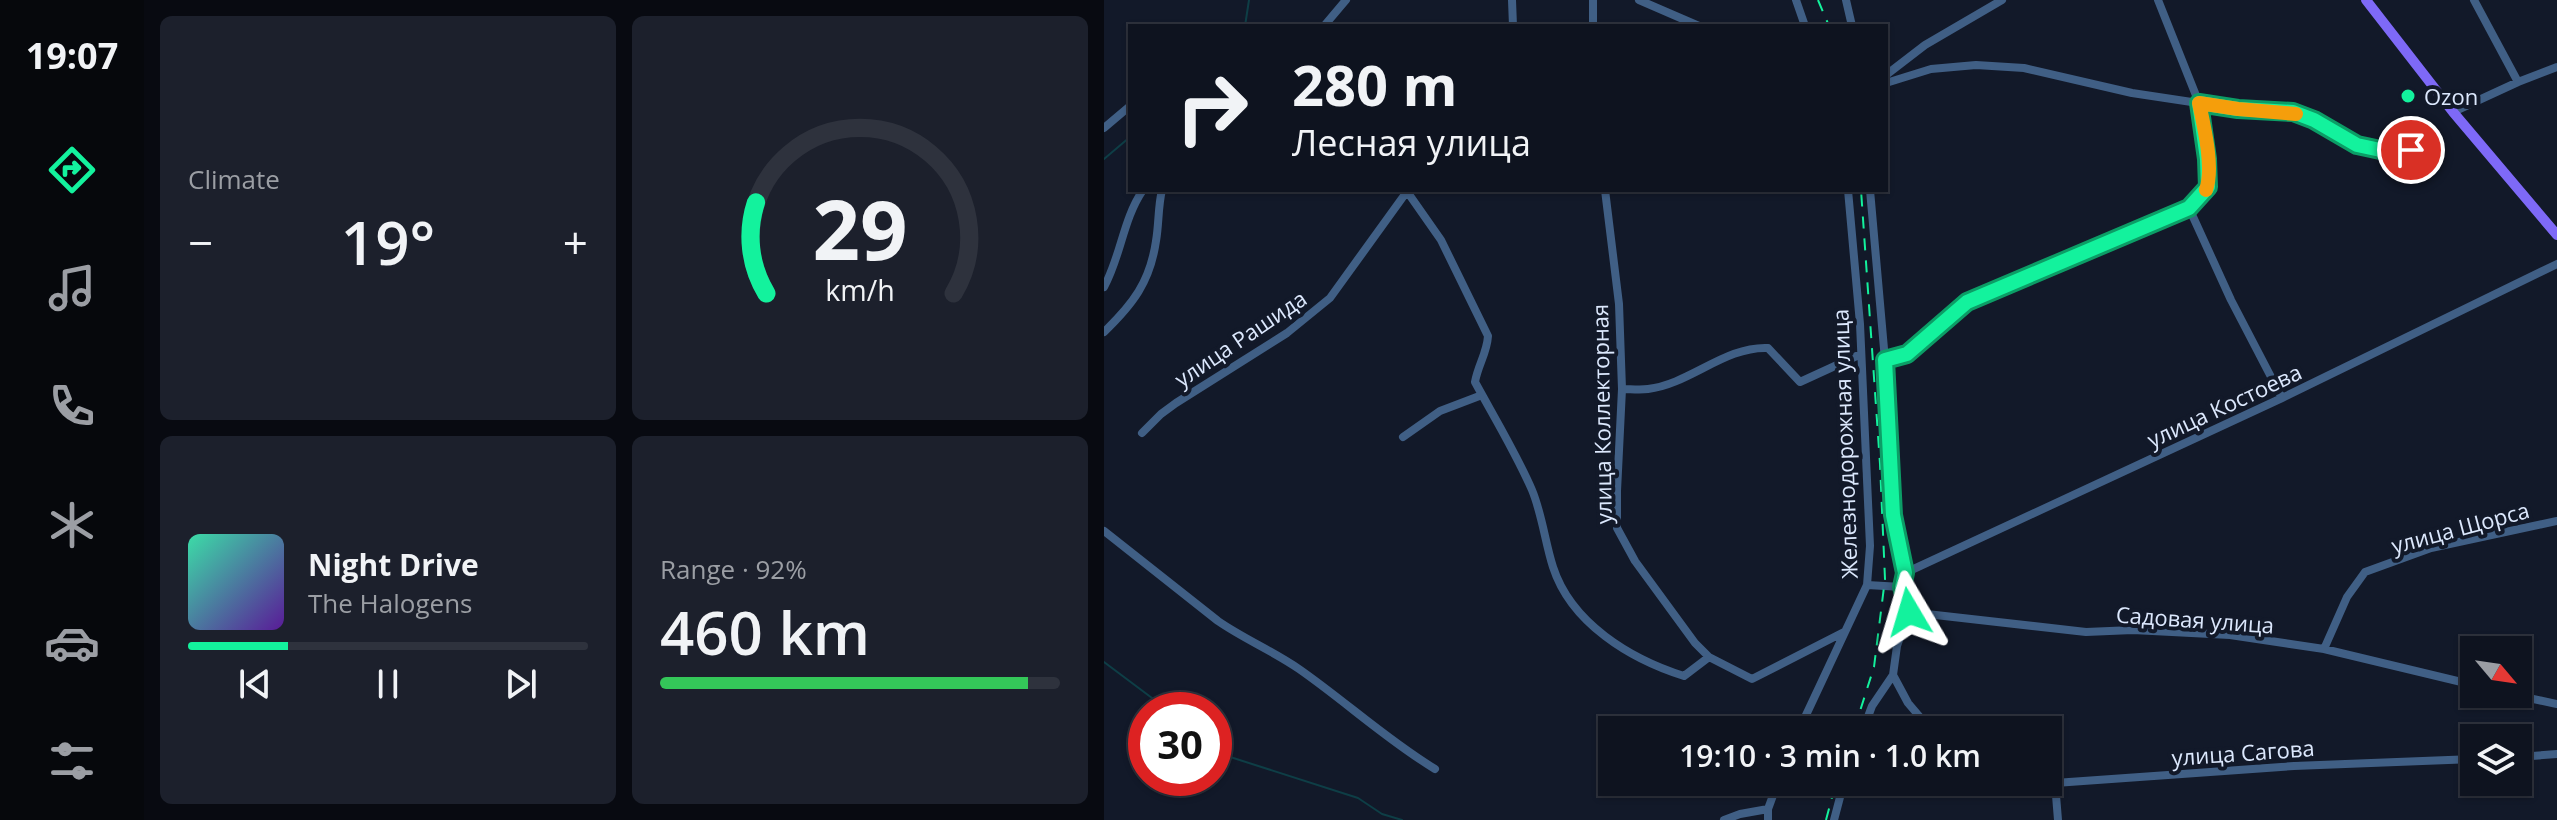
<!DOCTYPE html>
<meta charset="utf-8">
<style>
body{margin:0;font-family:"Open Sans",sans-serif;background:#1c202c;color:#f1f3f6;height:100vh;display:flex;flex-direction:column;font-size:30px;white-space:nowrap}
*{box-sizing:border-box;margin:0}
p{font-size:26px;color:#9b9ea4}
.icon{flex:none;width:44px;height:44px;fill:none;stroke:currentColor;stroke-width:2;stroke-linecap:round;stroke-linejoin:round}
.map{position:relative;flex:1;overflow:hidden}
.side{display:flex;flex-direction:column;gap:16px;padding:16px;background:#080a11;width:960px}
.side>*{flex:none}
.guide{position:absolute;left:24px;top:24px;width:760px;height:168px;border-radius:0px;box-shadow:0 2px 6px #0004,0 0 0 2px #2e323d;background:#0e131f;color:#f1f3f6;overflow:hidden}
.needle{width:52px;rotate:119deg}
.controls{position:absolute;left:1356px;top:636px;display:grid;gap:16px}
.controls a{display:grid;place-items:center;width:72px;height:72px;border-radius:0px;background:#0e131f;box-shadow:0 2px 6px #0004,0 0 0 2px #2e323d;font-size:40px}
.speed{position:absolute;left:24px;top:692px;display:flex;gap:16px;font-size:40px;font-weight:700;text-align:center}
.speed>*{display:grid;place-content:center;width:104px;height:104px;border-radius:50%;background:#0e131f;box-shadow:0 2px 6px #0004,0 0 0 2px #2e323d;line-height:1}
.speed .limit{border:12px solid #d22;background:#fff;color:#111}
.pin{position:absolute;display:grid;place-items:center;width:68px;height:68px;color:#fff;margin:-34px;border:4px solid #fff;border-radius:50%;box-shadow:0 2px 8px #0007}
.me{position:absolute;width:88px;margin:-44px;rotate:353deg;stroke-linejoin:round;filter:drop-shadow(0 0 6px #0008)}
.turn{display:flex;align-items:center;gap:28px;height:168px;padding:0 32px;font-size:36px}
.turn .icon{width:104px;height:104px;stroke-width:2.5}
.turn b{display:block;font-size:56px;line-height:68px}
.big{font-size:60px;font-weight:600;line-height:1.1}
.side .card{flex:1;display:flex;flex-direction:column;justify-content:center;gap:12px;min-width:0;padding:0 28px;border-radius:12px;background:#1c202c}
.side .dial{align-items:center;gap:0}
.dial svg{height:208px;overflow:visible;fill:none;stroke:#2e323d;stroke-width:7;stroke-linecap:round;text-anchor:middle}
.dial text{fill:#f1f3f6;stroke:none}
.song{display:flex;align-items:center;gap:24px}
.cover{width:96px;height:96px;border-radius:12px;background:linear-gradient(135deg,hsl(160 70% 55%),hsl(270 70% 35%))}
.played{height:8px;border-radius:4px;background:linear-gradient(90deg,#13f29d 25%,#2e323d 25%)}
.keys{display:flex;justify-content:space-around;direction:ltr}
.heat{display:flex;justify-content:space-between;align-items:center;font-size:44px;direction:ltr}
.charge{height:12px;border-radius:6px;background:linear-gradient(90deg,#34c759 92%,#2e323d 0)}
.side .tiles{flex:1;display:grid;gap:16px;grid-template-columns:repeat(2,1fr)}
.trip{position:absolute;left:494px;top:716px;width:464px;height:80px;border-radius:0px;background:#0e131f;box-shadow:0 2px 6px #0004,0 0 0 2px #2e323d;font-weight:600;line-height:80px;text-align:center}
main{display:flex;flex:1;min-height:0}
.tab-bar{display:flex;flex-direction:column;width:144px;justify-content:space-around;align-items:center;background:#06080c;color:#9b9ea4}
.tab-bar .icon{width:56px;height:56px}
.tab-bar .selected{color:#13f29d}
.tab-bar b{font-size:36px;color:#f1f3f6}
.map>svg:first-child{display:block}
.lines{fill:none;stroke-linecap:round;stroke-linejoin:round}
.stream{stroke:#0e3e46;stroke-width:2}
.minor{stroke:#405f85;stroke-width:8}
.major{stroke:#7e69f7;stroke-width:10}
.rail{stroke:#13f29d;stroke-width:2;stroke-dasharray:12 10;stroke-linecap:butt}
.route-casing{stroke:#0c9d66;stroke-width:20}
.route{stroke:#13f29d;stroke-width:14}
.slow{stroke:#f59e0b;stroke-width:14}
.poi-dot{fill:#13f29d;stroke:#121929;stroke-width:3}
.labels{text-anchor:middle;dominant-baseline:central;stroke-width:8;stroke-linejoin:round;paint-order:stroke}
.poi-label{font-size:22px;fill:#dce8fd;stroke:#121929;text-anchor:start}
.street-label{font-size:22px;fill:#dce8fd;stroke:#121929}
</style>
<main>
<nav class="tab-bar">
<b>19:07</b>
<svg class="icon selected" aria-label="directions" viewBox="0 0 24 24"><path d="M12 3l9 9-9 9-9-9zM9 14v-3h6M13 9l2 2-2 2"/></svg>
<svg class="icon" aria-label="music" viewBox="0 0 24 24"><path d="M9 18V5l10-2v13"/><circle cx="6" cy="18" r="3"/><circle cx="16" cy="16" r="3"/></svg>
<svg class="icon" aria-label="phone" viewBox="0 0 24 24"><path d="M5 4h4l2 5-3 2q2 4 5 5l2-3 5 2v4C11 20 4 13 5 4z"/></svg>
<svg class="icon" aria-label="climate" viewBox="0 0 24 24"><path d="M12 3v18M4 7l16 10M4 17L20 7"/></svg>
<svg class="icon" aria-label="car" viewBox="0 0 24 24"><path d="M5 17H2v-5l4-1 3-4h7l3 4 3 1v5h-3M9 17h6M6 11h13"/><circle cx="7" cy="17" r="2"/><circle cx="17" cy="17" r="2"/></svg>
<svg class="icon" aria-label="filters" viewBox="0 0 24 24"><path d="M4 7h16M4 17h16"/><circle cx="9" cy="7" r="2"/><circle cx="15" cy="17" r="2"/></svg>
</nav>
<section class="side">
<div class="tiles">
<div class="card"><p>Climate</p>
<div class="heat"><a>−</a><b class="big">19°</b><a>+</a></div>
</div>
<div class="card dial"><svg viewBox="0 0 100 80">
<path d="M14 69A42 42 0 1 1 86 69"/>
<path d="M14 69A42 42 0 0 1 10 34" stroke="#13f29d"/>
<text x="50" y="56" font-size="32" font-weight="700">29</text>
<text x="50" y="72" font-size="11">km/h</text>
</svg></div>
<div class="card">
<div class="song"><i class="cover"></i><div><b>Night Drive</b><p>The Halogens</p></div></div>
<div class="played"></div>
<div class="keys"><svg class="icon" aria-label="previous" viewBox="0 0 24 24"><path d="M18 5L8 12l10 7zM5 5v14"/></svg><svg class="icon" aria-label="pause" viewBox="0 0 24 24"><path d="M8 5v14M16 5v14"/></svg><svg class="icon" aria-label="next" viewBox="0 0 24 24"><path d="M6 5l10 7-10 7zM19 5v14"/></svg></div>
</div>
<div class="card"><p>Range · 92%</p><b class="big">460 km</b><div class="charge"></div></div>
</div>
</section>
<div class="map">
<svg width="1453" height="820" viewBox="0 0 1453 820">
<rect width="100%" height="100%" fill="#121929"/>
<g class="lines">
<path class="stream" d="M141 26 145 0
M0 159 26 137
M0 662 64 710
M110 747 120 755 254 798 278 814 298 820"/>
<path class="minor" d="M408 0 409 26
M535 0 595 26
M692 0 701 26
M742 0 748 26
M1370 0 1414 82
M220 26 242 0
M489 26V0
M782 75 821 45 898 0
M782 83 827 69 872 65 920 68 1028 93 1134 109 1189 112 1210 120 1253 145 1281 151 1307 150
M1349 112 1414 82 1453 67
M0 128 26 106
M302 190 337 240 384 336C383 353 374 365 371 382 390 417 412 453 428 490 438 514 441 542 449 567 467 623 526 659 580 676L605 657
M501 190 515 304 518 389 513 491V528L531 561 591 643 605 657 648 679 740 632
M1085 208 1127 300 1178 398
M0 287C17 256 19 219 39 190
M0 332C29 304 46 282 52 241 55 224 54 206 58 190
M781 360 803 354 863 302 1085 208 1104 187 1100 123 1095 103 1054 0
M518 389C526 389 536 390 544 389 586 384 621 346 664 348L696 382 757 354
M38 433 57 414 72 403 183 333 226 298 304 190
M299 437 336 411 378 395
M0 531 114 621C140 639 169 651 195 669 241 701 283 740 331 769
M801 573 1178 398 1453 264
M763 585 798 587
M805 612 982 632 1029 630 1126 635 1220 649 1370 685
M1220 649 1243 597 1261 572 1327 548 1453 521
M789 675 804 703 827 730
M1406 694 1453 704
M695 730 763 585 766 546 756 324 744 190
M759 730 768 706 789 675 793 646 805 612 798 587 801 573 789 515 781 360 766 190
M1414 757 1453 754
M911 782 951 783 1190 766 1370 759
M951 783 954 820
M620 820 636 814 664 809
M664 820V809L674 782
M730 820 740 782"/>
<path class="major" d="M1262 0 1349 112 1453 235"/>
<path class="rail" d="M714 0 725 26
M750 730 770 667 781 579 776 464 757 190
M722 820 732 782"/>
</g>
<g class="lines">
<defs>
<path id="route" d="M805 612 798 587 801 573 789 515 781 360 803 354 863 302 1085 208 1104 187 1103 159 1095 103 1134 109 1189 112 1210 120 1253 145 1281 151 1307 150"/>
</defs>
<use href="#route" class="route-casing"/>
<use href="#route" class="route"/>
<path class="slow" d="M1102 190C1110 168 1100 126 1095 103L1134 109 1192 114"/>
</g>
<circle class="poi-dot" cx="1304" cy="96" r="8"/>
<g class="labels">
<g class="poi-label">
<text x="1320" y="96">Ozon</text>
</g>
<g class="street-label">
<text transform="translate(136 338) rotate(-34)">улица Рашида</text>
<text transform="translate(1120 405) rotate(-25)">улица Костоева</text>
<text transform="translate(497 414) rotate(-91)">улица Коллекторная</text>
<text transform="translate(740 444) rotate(-92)">Железнодорожная улица</text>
<text transform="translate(1356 527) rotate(-15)">улица Щорса</text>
<text transform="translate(1091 619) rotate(4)">Садовая улица</text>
<text transform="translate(1139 752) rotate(-4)">улица Сагова</text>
</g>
</g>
</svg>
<div class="controls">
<a><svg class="needle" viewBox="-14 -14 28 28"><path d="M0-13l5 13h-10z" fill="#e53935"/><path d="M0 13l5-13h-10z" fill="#9b9ea4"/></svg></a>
<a><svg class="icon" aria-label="layers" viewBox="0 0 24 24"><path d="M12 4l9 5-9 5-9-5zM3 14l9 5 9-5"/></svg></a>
</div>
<div class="speed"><div class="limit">30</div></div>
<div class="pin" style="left:1307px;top:150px;background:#d93025"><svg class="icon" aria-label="arrive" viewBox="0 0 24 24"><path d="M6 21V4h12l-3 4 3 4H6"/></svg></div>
<svg class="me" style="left:805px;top:612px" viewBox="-20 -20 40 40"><path d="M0-17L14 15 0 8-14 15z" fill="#13f29d" stroke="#fff" stroke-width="4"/></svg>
<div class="trip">19:10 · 3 min · 1.0 km</div>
<div class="guide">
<div class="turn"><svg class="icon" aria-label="right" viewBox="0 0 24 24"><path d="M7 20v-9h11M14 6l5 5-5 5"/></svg><div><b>280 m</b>Лесная улица</div></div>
</div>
</div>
</main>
